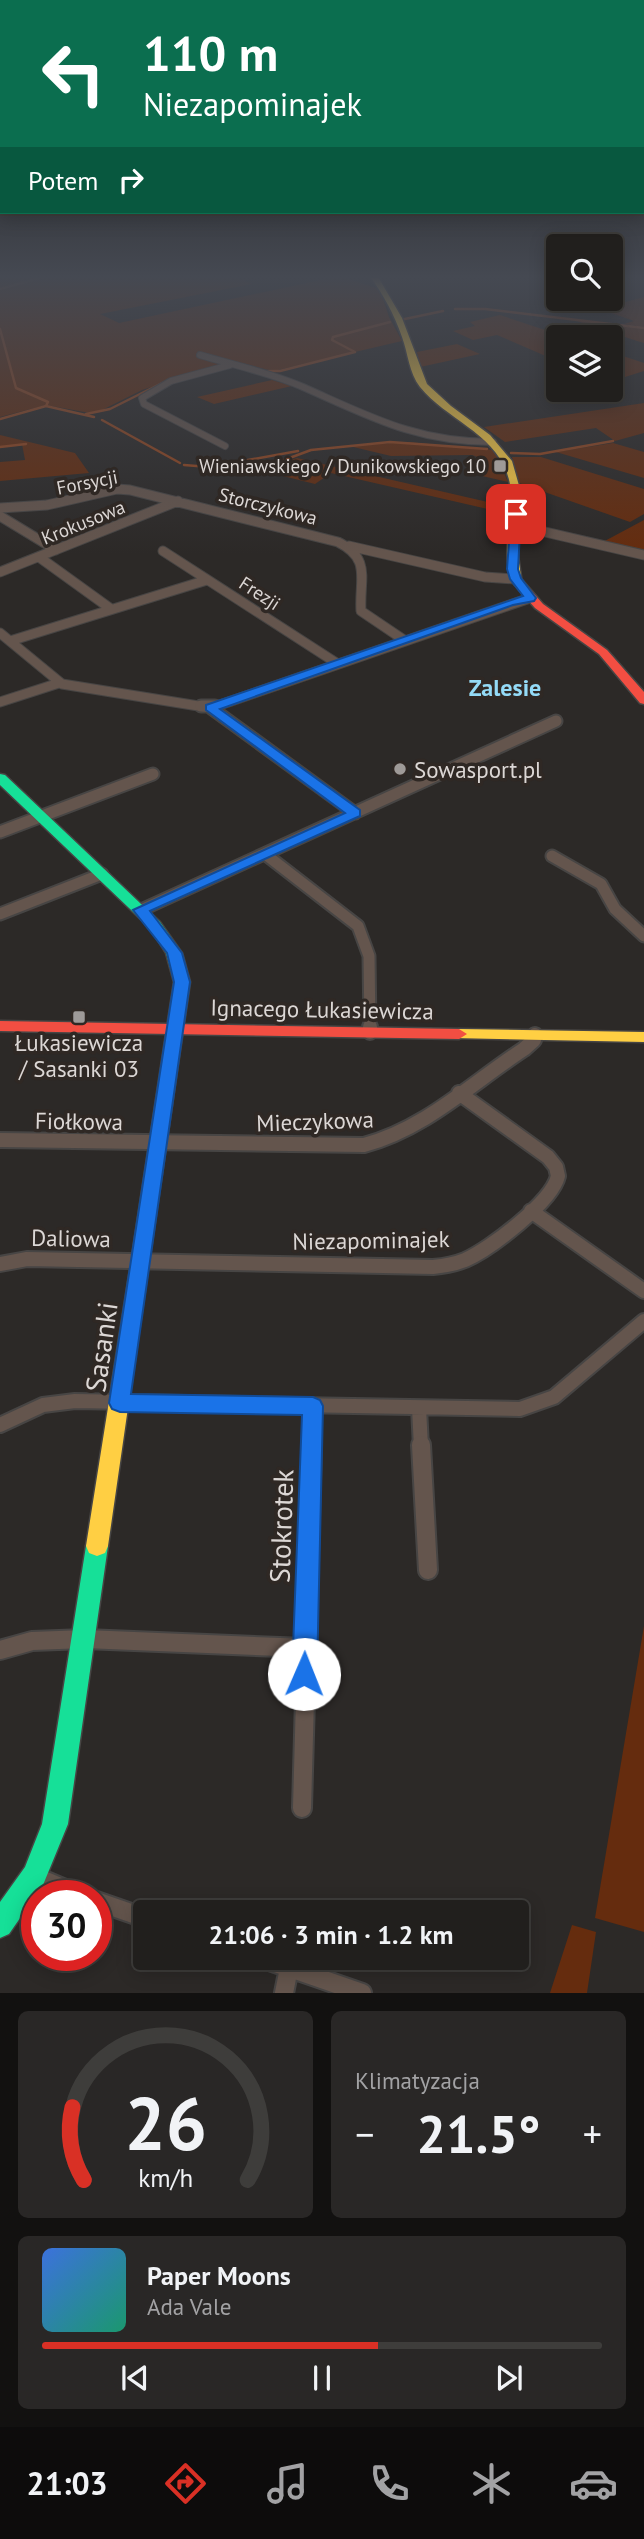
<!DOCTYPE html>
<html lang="pl">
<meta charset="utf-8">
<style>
body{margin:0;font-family:"PT Sans",sans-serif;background:#292726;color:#f1f3f6;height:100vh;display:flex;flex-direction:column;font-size:26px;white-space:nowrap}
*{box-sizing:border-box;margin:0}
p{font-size:23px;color:#a2a2a4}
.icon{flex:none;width:38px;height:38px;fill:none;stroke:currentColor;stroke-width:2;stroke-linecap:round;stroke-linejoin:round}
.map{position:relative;height:1993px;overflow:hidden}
.details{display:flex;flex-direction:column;gap:18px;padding:18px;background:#121110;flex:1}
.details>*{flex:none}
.top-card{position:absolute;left:0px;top:0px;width:644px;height:214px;box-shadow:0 4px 18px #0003,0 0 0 2px #3e3d3b;background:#0b6e4f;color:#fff;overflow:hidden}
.controls{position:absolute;left:546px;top:234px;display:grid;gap:14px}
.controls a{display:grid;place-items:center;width:77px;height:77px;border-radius:7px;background:#211f1d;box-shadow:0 4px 18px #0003,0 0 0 2px #3e3d3b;font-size:35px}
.speed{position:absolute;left:21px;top:1880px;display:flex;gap:14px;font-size:35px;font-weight:700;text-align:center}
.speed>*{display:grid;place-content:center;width:91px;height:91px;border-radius:50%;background:#211f1d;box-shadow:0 4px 18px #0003,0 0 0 2px #3e3d3b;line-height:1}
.speed .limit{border:10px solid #d22;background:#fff;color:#111}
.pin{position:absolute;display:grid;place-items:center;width:60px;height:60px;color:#fff;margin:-30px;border-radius:14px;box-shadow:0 4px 10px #0006}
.me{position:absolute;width:77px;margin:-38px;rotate:1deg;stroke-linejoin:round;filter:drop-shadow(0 0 5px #0008)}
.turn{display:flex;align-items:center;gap:24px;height:147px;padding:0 28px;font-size:32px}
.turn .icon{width:91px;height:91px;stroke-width:2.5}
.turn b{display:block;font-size:49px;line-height:60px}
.then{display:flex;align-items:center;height:66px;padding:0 28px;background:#0003;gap:14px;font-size:26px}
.big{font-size:52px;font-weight:600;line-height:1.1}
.details .widget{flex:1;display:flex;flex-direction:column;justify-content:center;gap:10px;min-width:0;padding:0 24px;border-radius:10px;background:#292726}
.details .dial{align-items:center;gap:0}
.dial svg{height:182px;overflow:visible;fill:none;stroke:#3e3d3b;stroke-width:7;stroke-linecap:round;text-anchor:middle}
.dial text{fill:#f1f3f6;stroke:none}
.song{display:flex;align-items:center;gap:21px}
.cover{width:84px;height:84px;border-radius:10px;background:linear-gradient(135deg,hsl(220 70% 55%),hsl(160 70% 35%))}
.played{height:7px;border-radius:4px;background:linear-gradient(90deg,#d93025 60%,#3e3d3b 60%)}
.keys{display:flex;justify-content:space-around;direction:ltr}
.heat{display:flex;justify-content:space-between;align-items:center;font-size:38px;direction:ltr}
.details .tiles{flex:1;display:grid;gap:18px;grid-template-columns:1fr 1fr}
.widget:last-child{grid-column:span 2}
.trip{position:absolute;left:133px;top:1900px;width:396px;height:70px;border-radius:7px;background:#211f1d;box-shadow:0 4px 18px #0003,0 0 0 2px #3e3d3b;font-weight:600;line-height:70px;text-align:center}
.menu{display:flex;height:112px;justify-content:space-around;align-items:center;background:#0d0c0c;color:#a2a2a4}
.menu .icon{width:49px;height:49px}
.menu .selected{color:#d93025}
.menu b{font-size:32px;color:#f1f3f6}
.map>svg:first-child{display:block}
.green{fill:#652c0e}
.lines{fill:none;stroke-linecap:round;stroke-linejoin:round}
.stream{stroke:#93461f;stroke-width:2.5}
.street-far4-casing{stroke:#474544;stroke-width:8}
.street-far3-casing{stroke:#474544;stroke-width:11}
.street-far2-casing{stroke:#474544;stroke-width:15}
.street-far1-casing{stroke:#474544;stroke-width:18}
.street-casing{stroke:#474544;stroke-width:22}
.fast-casing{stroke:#474544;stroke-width:3}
.slow-casing{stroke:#474544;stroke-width:3}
.jam-casing{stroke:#474544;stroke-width:3}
.street-far4{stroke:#64554d;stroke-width:6}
.street-far3{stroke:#64554d;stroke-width:9}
.street-far2{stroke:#64554d;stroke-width:11}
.street-far1{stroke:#64554d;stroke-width:14}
.street{stroke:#64554d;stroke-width:18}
.fast{fill:#16e098;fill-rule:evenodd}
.slow{fill:#ffcf43;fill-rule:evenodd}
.jam{fill:#f24e42;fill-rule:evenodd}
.route{fill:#1a73e8;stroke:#114b97;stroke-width:2}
.poi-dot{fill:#9e9a98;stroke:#2f2824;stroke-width:2.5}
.labels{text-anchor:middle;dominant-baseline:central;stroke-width:7;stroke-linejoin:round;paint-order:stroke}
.far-poi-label{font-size:19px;fill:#dcd7d5;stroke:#2f2824;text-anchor:end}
.far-street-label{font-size:19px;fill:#dcd7d5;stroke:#2f2824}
.poi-label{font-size:23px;fill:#dcd7d5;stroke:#2f2824;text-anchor:start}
.street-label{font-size:23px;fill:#dcd7d5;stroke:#2f2824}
.far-district-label{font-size:24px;font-weight:bold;fill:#94daf6;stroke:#2f2824}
.near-street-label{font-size:28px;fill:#dcd7d5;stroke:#2f2824}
</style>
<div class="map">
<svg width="644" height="1993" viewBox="0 0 644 1993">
<rect width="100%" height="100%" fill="#2c2927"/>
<path class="green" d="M0 275H241L236 277 252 284 100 314 119 323 340 276 376 288 381 293 389 317 402 341 278 370C260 371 244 360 227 362L142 390 100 411 90 413 46 405 0 417Z
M644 297V327L624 324 634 321 600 309Z
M500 315 569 338H558V353L548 357 497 335 473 340 453 331 475 326 470 322Z
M574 320 644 329V343L637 341Z
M457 344 480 354 420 367 417 352Z
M611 352 644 363V371L625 377 611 372Z
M272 380 292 386 214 404 197 397Z
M644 403V433L615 441 596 428 505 442 484 427Z
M0 435 75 453 89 473 0 481V462L25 460 22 444 0 447Z
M408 442 494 450 508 482 465 472 483 459 472 455 391 456 349 446Z
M613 443 644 452V478L556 452Z
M512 457H541L644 489V514L630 522 519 483Z
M297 458 505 506V513L331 473 315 484 259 470Z
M644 520V554L601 543Z
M644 1626V1932L595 1918Z
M572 1925 596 1932 587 1993H550Z"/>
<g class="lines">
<path class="stream" d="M0 289 50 275
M455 309H485L644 328
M400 320 443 311
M0 329 16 388 48 402 46 406
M265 371H280L355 352 332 340 333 337 390 322
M86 414 110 409 162 383
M0 419 46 406 94 417
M102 420 180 463
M0 447 26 444
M511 453 540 454 613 441
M184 465 209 467 298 451
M268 466 311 450 390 442 487 449"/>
<defs>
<path id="street-far4" d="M200 355C234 365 271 373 303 387 371 417 416 442 493 442
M225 446 144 404 142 398 171 381 230 365"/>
<path id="street-far3" d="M0 508 47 505 117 489 130 490 338 542C372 559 359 579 361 611L404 640
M0 516 56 550
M515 525 644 555
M349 546 485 577 515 579
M163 551 338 664
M39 557 111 609
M0 572 178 501
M0 633 62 684 211 708 530 598
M10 641 207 580
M0 702 59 683"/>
<path id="street-far2" d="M201 706H215
M211 708 355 813
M0 832 153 774
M265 854 358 926 369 956 370 1028
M552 856 601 884 615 909 644 936
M141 910 556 721
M0 914 102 874"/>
<path id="street-far1" d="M370 1027V1032
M0 1140 364 1145C425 1129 472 1083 524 1049L534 1040 535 1035
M531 1211 644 1291
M0 1264 27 1259 433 1267C444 1266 455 1264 465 1260 490 1249 552 1202 558 1176L556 1167 548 1157 459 1093
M419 1408 421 1447
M0 1425 43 1405 75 1401 520 1409 554 1397 644 1321
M312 1447 313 1406"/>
<path id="street" d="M421 1445 428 1570
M0 1650 32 1641 85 1639 305 1648
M302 1808 312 1445
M34 1876 79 1895
M96 1901 145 1918
M261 1958 362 1993
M284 1993 289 1968"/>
<path id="fast" d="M0 774 5 775 160 922 182 953 190 982 148 1269 146 1274 139 1276 132 1274 130 1269 174 982 166 953 150 928 0 785Z
M97 1536 105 1539 108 1546 68 1824 43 1885 9 1934 0 1938V1902L25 1867 42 1824 86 1546 89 1539Z"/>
<path id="slow" d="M369 275H377L402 318 427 384 451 406 490 435 512 461 520 489 518 556 522 584H514C497 549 520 509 507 473 492 432 446 419 420 387 409 373 408 353 402 337 394 314 383 294 369 275Z
M459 1029 644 1032V1042L453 1038 451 1034Z
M139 1262 146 1264 148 1269 108 1546 105 1553 97 1556 89 1553 86 1546 130 1269 132 1264Z"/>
<path id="jam" d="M514 580H522L543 604 607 650 644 692V704L640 703 599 654 535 608 514 584Z
M0 1021 459 1029 467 1034 459 1039 0 1031Z"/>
</defs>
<use href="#street-far4" class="street-far4-casing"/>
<use href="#street-far3" class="street-far3-casing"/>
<use href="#street-far2" class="street-far2-casing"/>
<use href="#street-far1" class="street-far1-casing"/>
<use href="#street" class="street-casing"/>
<use href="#fast" class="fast-casing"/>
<use href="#slow" class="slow-casing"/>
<use href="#jam" class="jam-casing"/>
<use href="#street-far4" class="street-far4"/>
<use href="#street-far3" class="street-far3"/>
<use href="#street-far2" class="street-far2"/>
<use href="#street-far1" class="street-far1"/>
<use href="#street" class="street"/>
<use href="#fast" class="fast"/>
<use href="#slow" class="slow"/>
<use href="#jam" class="jam"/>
</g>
<linearGradient id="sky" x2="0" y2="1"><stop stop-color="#181715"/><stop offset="0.5" stop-color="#454952"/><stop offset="1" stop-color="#454952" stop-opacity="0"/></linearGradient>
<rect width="644" height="554" fill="url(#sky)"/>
<path class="route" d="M516 511 521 514 518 569 521 578 536 598 534 601 513 605 220 709 360 810V816L150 911 182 953 190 982 131 1394 313 1397 320 1400 323 1406 317 1674 313 1683 304 1686 296 1683 292 1674 302 1415 120 1412 112 1409 109 1403 174 982 167 953 133 910 345 813 206 710V705L523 596 510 579 507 569 511 514Z"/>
<g class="poi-dot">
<rect x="493" y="459" width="14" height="14" rx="3.5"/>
<circle cx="400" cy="769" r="7"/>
<rect x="72" y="1010" width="14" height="14" rx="3.5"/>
</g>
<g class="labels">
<g class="far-poi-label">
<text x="486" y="466">Wieniawskiego / Dunikowskiego 10</text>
</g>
<g class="far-street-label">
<text transform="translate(87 482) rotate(-11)">Forsycji</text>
<text transform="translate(268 506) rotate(14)">Storczykowa</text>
<text transform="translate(83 522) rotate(-22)">Krokusowa</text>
<text transform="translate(260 593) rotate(33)">Frezji</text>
</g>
<g class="poi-label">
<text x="414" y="769">Sowasport.pl</text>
<text x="79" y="1042" text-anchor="middle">Łukasiewicza<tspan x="79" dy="26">/ Sasanki 03</tspan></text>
</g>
<g class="street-label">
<text transform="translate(322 1009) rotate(1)">Ignacego Łukasiewicza</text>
<text transform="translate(79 1121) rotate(1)">Fiołkowa</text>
<text transform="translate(315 1121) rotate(-2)">Mieczykowa</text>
<text transform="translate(71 1238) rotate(1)">Daliowa</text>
<text transform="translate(371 1240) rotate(-1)">Niezapominajek</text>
</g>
<g class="far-district-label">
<text x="505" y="687">Zalesie</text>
</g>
<g class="near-street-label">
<text transform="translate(101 1347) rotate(-82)">Sasanki</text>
<text transform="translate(281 1526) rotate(-88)">Stokrotek</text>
</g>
</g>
</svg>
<div class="controls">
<a><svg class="icon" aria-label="search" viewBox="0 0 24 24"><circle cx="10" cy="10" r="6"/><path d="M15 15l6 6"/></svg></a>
<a><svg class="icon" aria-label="layers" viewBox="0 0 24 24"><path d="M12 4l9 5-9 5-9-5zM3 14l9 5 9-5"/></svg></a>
</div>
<div class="speed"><div class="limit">30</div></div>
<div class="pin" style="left:516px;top:514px;background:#d93025"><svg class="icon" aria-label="arrive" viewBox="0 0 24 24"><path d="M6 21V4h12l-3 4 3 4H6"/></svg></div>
<svg class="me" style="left:304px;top:1674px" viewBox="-20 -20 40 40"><circle r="19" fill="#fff"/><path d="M0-13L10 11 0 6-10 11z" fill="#1a73e8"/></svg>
<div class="trip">21:06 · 3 min · 1.2 km</div>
<div class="top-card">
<div class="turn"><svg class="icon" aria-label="left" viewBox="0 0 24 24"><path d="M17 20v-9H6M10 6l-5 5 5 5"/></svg><div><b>110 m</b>Niezapominajek</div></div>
<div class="then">Potem<svg class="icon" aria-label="right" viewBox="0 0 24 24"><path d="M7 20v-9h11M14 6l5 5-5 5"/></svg></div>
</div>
</div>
<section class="details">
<div class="tiles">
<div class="widget dial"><svg viewBox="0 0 100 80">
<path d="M14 69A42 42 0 1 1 86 69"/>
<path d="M14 69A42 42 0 0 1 9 37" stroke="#d93025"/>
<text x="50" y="56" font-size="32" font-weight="700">26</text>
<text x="50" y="72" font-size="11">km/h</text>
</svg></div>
<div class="widget"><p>Klimatyzacja</p>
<div class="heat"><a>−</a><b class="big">21.5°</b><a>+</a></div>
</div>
<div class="widget">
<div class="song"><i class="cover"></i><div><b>Paper Moons</b><p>Ada Vale</p></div></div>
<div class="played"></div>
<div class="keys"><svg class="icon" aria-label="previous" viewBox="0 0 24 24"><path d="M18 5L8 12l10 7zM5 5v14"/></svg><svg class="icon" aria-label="pause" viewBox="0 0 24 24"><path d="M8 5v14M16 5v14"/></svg><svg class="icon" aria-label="next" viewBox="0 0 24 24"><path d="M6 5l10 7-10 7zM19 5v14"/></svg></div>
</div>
</div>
</section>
<nav class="menu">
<b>21:03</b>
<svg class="icon selected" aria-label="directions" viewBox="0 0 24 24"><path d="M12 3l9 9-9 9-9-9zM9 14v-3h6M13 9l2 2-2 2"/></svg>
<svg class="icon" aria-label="music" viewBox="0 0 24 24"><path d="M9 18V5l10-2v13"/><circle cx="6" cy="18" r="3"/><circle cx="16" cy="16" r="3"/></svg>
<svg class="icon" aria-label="phone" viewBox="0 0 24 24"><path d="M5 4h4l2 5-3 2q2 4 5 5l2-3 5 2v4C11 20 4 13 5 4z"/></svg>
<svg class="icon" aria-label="climate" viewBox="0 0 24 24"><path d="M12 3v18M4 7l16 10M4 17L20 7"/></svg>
<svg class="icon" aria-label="car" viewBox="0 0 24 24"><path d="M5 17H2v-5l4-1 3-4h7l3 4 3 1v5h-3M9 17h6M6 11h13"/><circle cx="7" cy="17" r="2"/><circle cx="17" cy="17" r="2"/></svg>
</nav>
